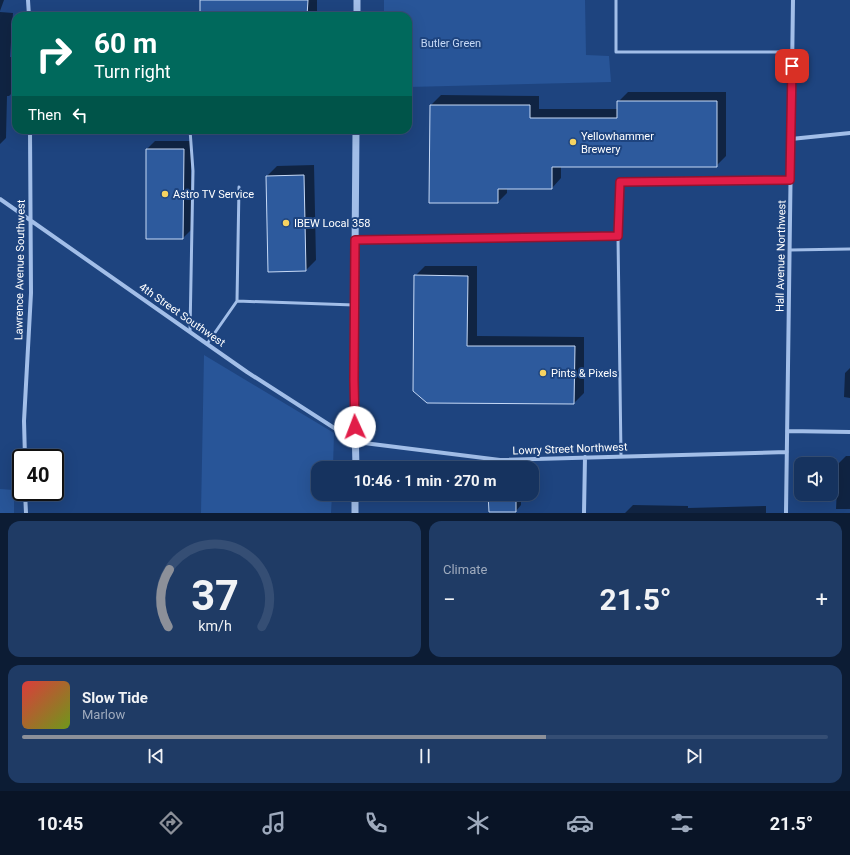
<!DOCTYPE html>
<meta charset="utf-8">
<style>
body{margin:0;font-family:Roboto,sans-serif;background:#1f3b65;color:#f1f3f6;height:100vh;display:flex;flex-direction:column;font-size:15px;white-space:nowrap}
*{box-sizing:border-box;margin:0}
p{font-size:13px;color:#9eaabd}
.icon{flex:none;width:22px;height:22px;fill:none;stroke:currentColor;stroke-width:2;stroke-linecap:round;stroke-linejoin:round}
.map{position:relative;height:513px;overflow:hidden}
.side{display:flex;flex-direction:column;gap:8px;padding:8px;background:#0c1c34;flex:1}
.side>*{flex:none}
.banner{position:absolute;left:12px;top:12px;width:400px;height:122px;border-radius:12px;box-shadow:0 4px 16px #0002,0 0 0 1px #354e74;background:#00695c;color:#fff;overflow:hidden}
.controls{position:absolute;left:794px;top:457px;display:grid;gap:8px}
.controls a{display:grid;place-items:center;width:44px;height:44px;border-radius:8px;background:#16335f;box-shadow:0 4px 16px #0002,0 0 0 1px #354e74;font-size:20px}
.speed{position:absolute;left:12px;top:449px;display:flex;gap:8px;font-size:20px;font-weight:700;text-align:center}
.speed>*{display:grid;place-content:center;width:52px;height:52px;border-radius:50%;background:#16335f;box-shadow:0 4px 16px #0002,0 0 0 1px #354e74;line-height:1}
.speed .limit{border:2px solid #111;border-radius:6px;background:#fff;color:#111}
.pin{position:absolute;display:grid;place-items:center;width:34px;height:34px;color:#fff;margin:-17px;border-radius:8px;box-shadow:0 2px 6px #0006}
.me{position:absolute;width:44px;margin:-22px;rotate:358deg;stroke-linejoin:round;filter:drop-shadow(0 0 3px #0008)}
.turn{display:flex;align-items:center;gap:14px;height:84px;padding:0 16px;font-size:18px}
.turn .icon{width:52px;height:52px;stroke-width:2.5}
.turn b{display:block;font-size:28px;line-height:34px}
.then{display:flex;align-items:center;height:38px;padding:0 16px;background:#0003;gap:8px;font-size:15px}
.big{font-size:30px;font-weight:700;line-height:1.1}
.side .tile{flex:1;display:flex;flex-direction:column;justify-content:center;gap:6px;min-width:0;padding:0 14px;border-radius:12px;background:#1f3b65}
.side .dial{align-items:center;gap:0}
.dial svg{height:104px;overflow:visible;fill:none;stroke:#354e74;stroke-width:7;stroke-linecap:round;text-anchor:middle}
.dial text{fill:#f1f3f6;stroke:none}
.song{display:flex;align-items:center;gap:12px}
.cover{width:48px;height:48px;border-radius:6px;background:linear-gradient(135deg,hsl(0 70% 55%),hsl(80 70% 35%))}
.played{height:4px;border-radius:2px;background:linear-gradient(90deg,#8c9099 65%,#354e74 65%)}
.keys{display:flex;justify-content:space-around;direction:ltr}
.heat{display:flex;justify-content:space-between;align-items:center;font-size:22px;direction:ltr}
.side .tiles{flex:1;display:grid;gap:8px;grid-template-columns:1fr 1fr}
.tile:last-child{grid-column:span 2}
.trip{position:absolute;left:311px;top:461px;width:228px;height:40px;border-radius:12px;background:#16335f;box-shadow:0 4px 16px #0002,0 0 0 1px #354e74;font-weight:700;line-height:40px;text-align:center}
.dock{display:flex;height:64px;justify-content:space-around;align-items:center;background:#091426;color:#9eaabd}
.dock .icon{width:28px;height:28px}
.dock .current{color:#8c9099}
.dock b{font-size:18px;color:#f1f3f6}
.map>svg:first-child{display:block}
.green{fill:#285598}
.shadow{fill:#0007}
.building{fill:#2d5a9d;stroke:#c6d9f6}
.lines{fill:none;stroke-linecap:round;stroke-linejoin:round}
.service{stroke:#a2bee8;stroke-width:3}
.minor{stroke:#a2bee8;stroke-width:4}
.tertiary{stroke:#a2bee8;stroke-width:7}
.route-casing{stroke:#92132f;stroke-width:10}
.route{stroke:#e11d48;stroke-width:7}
.poi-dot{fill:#f7d361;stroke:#1e447f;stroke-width:1.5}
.labels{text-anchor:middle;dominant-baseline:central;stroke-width:4;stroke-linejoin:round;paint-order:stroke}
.park-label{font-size:11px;fill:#c6d9f6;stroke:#1e447f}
.poi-label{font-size:11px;fill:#fff;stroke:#1e447f;text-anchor:start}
.street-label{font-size:11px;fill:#fff;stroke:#1e447f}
</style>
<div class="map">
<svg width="850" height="513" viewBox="0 0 850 513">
<rect width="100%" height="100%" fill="#1e447f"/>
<path class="green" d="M384 0H585L586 55 609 56 611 82 408 87V16H384Z
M204 355 334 433 333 468H318V494H332L331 513H201Z
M0 489 14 490V513H0Z"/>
<path class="shadow" d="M0 0H4L0 11Z
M201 0H317V16H201Z
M0 12 13 13 10 57H16V89L9 96H7L6 138 0 144Z
M628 92H726V156L716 166H561V178L552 188H507V193L498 202H430L431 105 441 95 539 96V109H618V102Z
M155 141H191V230L183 238 147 149Z
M314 165 316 260 306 270 267 176 277 166Z
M425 266H477V336L584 337V393L574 403 427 402 415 276Z
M850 368V398L844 397 845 373Z
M846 456H850V509H836L838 464Z
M489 494H521V505L516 511Z
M633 505 688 506V508L766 506V513H625Z"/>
<path class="building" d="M200 0H308L307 16H200Z
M617 101H717V167H552V189H498V203H429L430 105H530V118H617Z
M146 149H184L183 239H146Z
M304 175 306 271 268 272 266 176Z
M414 275 468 276 467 346H575L574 404 427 403 413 391Z
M488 494H516V512H489Z"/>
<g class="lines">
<path class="service" d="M616 0V52H792
M171 130 190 131
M618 236 621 456
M355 240 618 236 620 182 790 180
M790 250 850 249
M237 301 239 187
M190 332 193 171 190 130
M207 344 237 301 354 305"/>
<path class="minor" d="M28 0 29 16
M791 139 850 133
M0 199 247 372 356 442 500 460 787 452
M787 431 850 432
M25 458 24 421 31 293 30 130
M25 492 26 513
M584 513 585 457
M786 513 793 0"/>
<path class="tertiary" d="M357 0V16
M356 468 354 380 356 130
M355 513V494"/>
</g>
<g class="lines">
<defs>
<path id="route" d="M355 427 354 380 355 240 618 236 620 182 790 180 792 66"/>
</defs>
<use href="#route" class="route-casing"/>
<use href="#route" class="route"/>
</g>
<g class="poi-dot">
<circle cx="573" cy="142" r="4"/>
<circle cx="165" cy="194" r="4"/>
<circle cx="286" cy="223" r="4"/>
<circle cx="543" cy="373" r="4"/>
</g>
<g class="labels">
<g class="park-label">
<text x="451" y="43">Butler Green</text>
</g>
<g class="poi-label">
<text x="581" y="136">Yellowhammer<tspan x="581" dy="13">Brewery</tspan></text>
<text x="173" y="194">Astro TV Service</text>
<text x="294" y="223">IBEW Local 358</text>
<text x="551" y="373">Pints &amp; Pixels</text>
</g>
<g class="street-label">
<text transform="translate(781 256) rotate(-89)">Hall Avenue Northwest</text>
<text transform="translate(20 270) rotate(-89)">Lawrence Avenue Southwest</text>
<text transform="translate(182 315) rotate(35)">4th Street Southwest</text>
<text transform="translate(570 449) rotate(-2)">Lowry Street Northwest</text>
</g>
</g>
</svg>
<div class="controls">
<a><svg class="icon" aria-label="sound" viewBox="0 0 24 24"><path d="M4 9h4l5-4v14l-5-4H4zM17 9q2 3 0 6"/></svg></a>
</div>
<div class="speed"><div class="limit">40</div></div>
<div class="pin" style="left:792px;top:66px;background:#d93025"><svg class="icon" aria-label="arrive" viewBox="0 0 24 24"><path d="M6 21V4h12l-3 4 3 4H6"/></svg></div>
<svg class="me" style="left:355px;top:427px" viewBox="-20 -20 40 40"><circle r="19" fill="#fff"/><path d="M0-13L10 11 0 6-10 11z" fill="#e11d48"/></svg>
<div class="trip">10:46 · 1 min · 270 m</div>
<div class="banner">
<div class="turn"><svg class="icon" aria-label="right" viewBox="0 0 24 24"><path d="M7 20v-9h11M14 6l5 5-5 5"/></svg><div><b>60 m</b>Turn right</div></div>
<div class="then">Then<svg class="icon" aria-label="left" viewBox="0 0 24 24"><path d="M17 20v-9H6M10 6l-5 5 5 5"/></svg></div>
</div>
</div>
<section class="side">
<div class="tiles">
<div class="tile dial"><svg viewBox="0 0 100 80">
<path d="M14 69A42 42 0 1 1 86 69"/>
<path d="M14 69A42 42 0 0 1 15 25" stroke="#8c9099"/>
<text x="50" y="56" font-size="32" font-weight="700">37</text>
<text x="50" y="72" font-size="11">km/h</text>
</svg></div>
<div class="tile"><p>Climate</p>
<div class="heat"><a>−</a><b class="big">21.5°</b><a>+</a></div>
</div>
<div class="tile">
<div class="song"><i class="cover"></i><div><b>Slow Tide</b><p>Marlow</p></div></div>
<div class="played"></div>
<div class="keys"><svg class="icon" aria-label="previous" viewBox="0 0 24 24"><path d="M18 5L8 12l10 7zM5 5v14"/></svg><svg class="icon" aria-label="pause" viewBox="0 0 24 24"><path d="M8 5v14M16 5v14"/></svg><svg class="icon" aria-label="next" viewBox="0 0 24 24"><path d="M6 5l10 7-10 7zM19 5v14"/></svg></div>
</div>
</div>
</section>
<nav class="dock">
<b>10:45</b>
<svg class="icon current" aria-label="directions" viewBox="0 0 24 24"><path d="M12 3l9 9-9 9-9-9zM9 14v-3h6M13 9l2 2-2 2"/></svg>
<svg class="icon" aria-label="music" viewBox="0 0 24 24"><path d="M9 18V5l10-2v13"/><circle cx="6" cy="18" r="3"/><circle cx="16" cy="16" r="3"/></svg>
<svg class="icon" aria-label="phone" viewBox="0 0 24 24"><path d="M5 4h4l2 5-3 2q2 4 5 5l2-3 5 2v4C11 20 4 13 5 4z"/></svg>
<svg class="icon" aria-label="climate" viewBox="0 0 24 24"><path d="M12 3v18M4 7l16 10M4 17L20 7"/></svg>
<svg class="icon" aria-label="car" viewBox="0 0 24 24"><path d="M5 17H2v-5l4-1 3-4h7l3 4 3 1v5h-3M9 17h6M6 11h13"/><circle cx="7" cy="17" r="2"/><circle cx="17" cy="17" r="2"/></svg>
<svg class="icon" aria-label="filters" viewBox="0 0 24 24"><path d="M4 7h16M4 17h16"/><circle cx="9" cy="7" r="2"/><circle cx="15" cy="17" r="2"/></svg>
<b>21.5°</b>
</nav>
